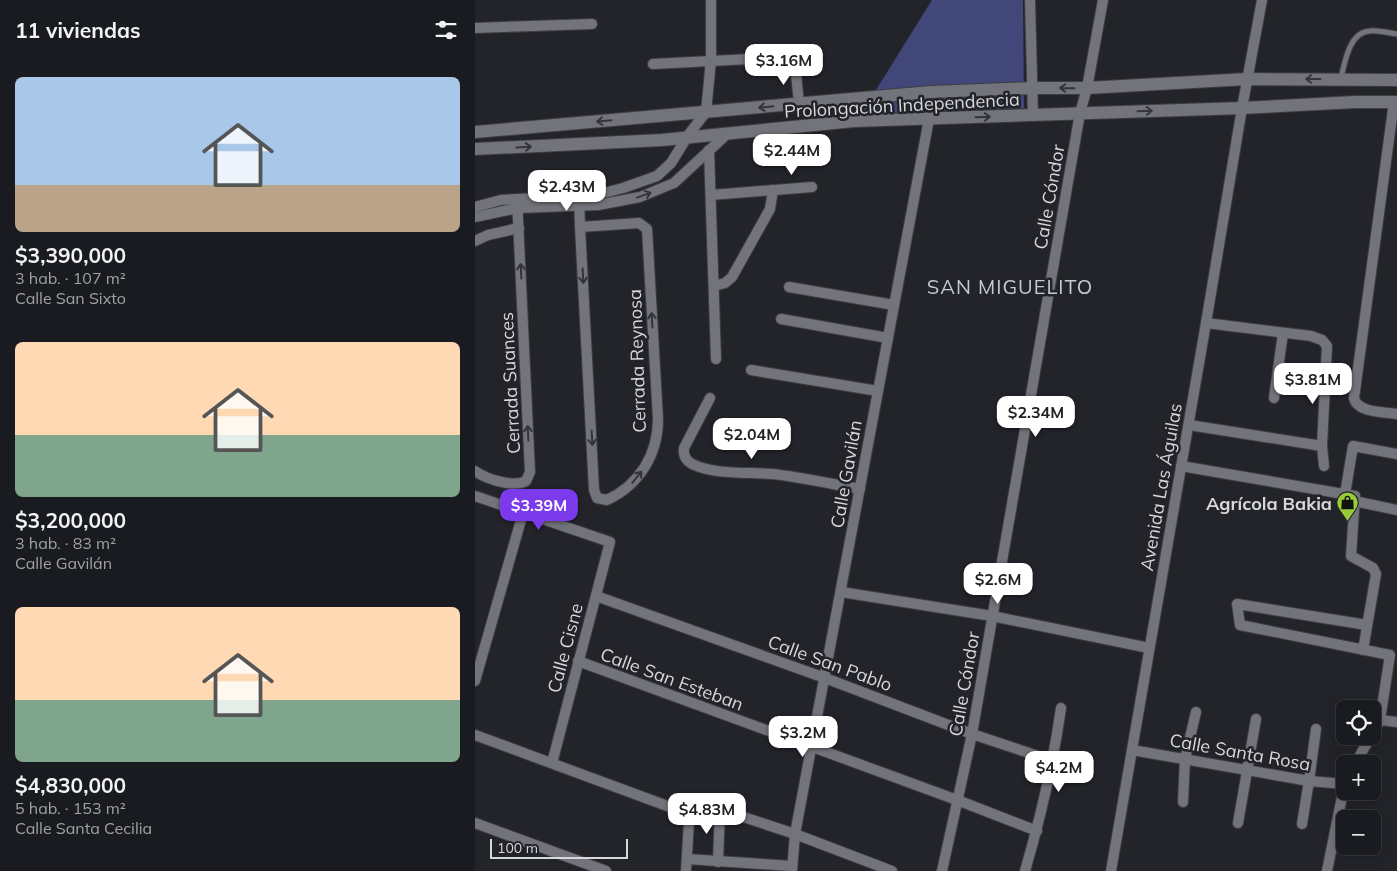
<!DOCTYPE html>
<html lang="es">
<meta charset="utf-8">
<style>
body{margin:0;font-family:Mulish,sans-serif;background:#27282d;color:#f1f3f6;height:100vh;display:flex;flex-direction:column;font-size:19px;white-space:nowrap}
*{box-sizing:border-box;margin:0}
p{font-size:16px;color:#9fa1a5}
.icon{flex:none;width:28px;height:28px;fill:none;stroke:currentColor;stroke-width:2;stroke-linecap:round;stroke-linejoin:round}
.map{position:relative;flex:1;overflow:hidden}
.sheet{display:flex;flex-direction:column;background:#1a1b20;width:475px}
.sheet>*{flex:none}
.controls{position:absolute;left:861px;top:700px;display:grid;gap:10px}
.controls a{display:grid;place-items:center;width:45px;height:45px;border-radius:8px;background:#1a1b20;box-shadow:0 2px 12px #0003,0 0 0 1px #38393e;font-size:25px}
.scale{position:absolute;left:15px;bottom:12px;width:138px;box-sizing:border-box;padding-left:5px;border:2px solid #d7d8dc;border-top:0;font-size:14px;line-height:18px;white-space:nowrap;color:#d7d8dc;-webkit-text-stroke:4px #23242a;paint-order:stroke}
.price{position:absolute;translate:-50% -42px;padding:0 11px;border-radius:10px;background:#fff;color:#222;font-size:16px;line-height:32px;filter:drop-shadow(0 1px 2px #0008)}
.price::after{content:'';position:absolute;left:50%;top:30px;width:15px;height:11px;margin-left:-8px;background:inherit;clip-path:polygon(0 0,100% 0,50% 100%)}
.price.active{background:#7c3aed;color:#fff}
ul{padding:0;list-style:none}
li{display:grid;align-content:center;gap:10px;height:265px;padding:0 15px}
li span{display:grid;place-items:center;height:155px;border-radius:8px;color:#555}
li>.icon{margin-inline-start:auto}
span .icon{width:90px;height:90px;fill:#fffc;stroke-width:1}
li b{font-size:21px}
h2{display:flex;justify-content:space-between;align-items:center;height:60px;padding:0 15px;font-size:21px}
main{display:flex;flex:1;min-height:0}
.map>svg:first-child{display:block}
</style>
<main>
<section class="sheet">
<h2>11 viviendas<svg class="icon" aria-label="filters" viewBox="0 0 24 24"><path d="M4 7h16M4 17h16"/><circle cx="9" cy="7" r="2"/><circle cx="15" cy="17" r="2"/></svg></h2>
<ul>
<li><span style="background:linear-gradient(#a9c7e8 70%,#b9a48a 0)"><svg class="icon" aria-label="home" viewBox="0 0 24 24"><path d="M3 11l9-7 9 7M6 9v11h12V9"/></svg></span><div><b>$3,390,000</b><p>3 hab. · 107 m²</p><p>Calle San Sixto</p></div></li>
<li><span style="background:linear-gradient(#ffd9b3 60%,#7fa58c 0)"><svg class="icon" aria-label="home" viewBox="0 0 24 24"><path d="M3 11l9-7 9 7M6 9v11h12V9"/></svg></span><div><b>$3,200,000</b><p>3 hab. · 83 m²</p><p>Calle Gavilán</p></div></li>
<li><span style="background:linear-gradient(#ffd9b3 60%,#7fa58c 0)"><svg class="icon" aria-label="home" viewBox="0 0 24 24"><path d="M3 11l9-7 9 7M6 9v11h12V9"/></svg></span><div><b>$4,830,000</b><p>5 hab. · 153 m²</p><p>Calle Santa Cecilia</p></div></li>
</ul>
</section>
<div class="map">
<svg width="922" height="871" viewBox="0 0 922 871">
<rect width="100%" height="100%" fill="#23242a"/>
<path fill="#414779" d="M457,0H548L549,108L386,114Z"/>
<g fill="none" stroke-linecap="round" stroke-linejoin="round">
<defs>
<path id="service" d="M866,78C870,62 874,32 895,31C903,30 913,33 922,34"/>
<g id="minor">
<path d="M555,0L558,115"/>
<path d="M0,28L117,24"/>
<path d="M178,64L313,57L317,60L320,65L324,103"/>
<path d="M919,102L879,398C882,413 910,412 922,414"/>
<path d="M234,150L241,359"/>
<path d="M236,195L337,187"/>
<path d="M104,196L105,227L119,490L122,498L132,500C164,485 183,455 183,419L172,229L164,223L105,227"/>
<path d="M0,207L26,200L121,195L148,188L182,176L196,163L214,134L231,112L236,60V0"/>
<path d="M0,217L43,208L123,205L165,197L199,183L252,134"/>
<path d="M0,241L13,235L44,228"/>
<path d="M239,286L250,283L257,277L295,209L298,190"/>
<path d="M314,287L419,305"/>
<path d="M306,319L413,338"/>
<path d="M731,323L836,336L847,340L852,346L847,446L849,466"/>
<path d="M276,370L403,391"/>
<path d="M235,398L209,448C208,455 210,460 217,464C240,475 271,472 297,474C326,477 356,484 385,489"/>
<path d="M799,398L808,333"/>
<path d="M714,425L847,446"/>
<path d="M706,466L880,496L876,556L898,568L901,574L888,650"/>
<path d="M0,471C11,479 39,488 51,481L55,472L42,199"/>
<path d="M870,494L878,446L922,454"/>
<path d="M0,496L135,542L77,763"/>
<path d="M879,501L922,510"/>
<path d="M366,592L517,616L674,648"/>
<path d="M121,596L350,678L497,734L578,761"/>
<path d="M892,625L762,604L765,625L915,655L905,720L898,734"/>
<path d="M103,661L482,800L562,831"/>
<path d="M0,681L48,513"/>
<path d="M905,720L922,722"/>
<path d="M0,735L195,807C207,807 217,805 229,804L320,834L417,871"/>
<path d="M657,750L834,781L869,784"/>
<path d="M880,764L896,736"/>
<path d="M708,802L710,759L721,712"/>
<path d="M0,823L131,871"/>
<path d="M763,823L781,719"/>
<path d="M827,824L834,781L841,729"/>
<path d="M212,859L317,866"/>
<path d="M243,862L245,809"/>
<path d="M211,871L215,805"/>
<path d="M317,871L320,834L454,119"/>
<path d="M467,871L497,734L605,113L612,88L628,0"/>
<path d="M550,871C566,816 578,765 586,708"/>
<path d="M636,871L731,323L767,108L787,0"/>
<path d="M852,871L870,782"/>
</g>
<g id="tertiary">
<path d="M0,132L456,92L557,88H612L772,79L922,80"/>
<path d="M0,149L187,140L379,121L767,108L880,102H922"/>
</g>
</defs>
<use href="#service" stroke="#3d3e42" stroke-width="7"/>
<use href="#minor" stroke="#3d3e42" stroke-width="12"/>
<use href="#tertiary" stroke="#3d3e42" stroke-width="14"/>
<use href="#service" stroke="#73747b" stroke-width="5"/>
<use href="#minor" stroke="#73747b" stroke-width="10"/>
<use href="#tertiary" stroke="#73747b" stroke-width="12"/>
</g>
<defs><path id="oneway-shaft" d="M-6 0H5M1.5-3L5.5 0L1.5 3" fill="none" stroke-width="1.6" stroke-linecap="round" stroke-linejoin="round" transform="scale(1.25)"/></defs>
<g stroke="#33343a">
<use href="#oneway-shaft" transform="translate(838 79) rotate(180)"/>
<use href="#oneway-shaft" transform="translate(592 88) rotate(-179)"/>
<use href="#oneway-shaft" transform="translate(291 107) rotate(174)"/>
<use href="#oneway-shaft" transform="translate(670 111) rotate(-2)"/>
<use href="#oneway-shaft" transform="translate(508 117) rotate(-2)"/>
<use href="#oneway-shaft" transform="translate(129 121) rotate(175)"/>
<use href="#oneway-shaft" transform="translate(49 147) rotate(-3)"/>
<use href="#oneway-shaft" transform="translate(169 195) rotate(-20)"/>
<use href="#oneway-shaft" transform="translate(46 271) rotate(-93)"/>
<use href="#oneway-shaft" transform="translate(108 276) rotate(87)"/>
<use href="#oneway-shaft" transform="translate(177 320) rotate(-93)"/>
<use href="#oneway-shaft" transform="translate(53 433) rotate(-93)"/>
<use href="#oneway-shaft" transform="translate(117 438) rotate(87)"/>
<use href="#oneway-shaft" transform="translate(162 477) rotate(-51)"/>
</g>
<defs>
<symbol id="shop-pin" viewBox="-11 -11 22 30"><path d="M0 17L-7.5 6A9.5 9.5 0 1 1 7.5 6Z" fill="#97cc38" stroke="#23242a"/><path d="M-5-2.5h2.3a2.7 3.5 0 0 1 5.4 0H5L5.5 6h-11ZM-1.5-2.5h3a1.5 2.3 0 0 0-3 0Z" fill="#111"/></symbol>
</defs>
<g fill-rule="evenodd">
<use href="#shop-pin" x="860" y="490" width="25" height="34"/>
</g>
<g text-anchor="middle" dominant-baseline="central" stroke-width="5" stroke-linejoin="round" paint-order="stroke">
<g font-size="18" fill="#d7d8dc" stroke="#23242a">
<text transform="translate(427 105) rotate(-3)">Prolongación Independencia</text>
<text transform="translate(574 197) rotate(-80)">Calle Cóndor</text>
<text transform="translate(162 361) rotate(-92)">Cerrada Reynosa</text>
<text transform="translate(35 383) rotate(-93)">Cerrada Suances</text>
<text transform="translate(371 474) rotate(-80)">Calle Gavilán</text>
<text transform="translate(686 487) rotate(-80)">Avenida Las Águilas</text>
<text transform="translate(90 648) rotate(-75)">Calle Cisne</text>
<text transform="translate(355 663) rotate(20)">Calle San Pablo</text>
<text transform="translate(197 679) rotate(20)">Calle San Esteban</text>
<text transform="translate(489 684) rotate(-80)">Calle Cóndor</text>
<text transform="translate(765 752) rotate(10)">Calle Santa Rosa</text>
</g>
<g font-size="18" font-weight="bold" fill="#d7d8dc" stroke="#23242a" text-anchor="end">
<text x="857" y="503">Agrícola Bakia</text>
</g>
<g font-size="20" letter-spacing="1" fill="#c7c9d1" stroke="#23242a">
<text x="535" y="286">SAN MIGUELITO</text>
</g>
</g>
</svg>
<div class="controls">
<a><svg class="icon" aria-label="locate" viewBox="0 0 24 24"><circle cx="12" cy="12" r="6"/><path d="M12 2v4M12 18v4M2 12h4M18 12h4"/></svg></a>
<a>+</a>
<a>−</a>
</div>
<div class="scale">100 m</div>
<b class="price" style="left:309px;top:86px">$3.16M</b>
<b class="price" style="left:317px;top:176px">$2.44M</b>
<b class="price" style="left:92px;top:212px">$2.43M</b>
<b class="price" style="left:838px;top:405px">$3.81M</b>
<b class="price" style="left:561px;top:438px">$2.34M</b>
<b class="price" style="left:277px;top:460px">$2.04M</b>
<b class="price active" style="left:64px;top:531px">$3.39M</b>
<b class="price" style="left:523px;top:605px">$2.6M</b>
<b class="price" style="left:328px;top:758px">$3.2M</b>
<b class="price" style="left:584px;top:793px">$4.2M</b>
<b class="price" style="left:232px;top:835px">$4.83M</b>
</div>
</main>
